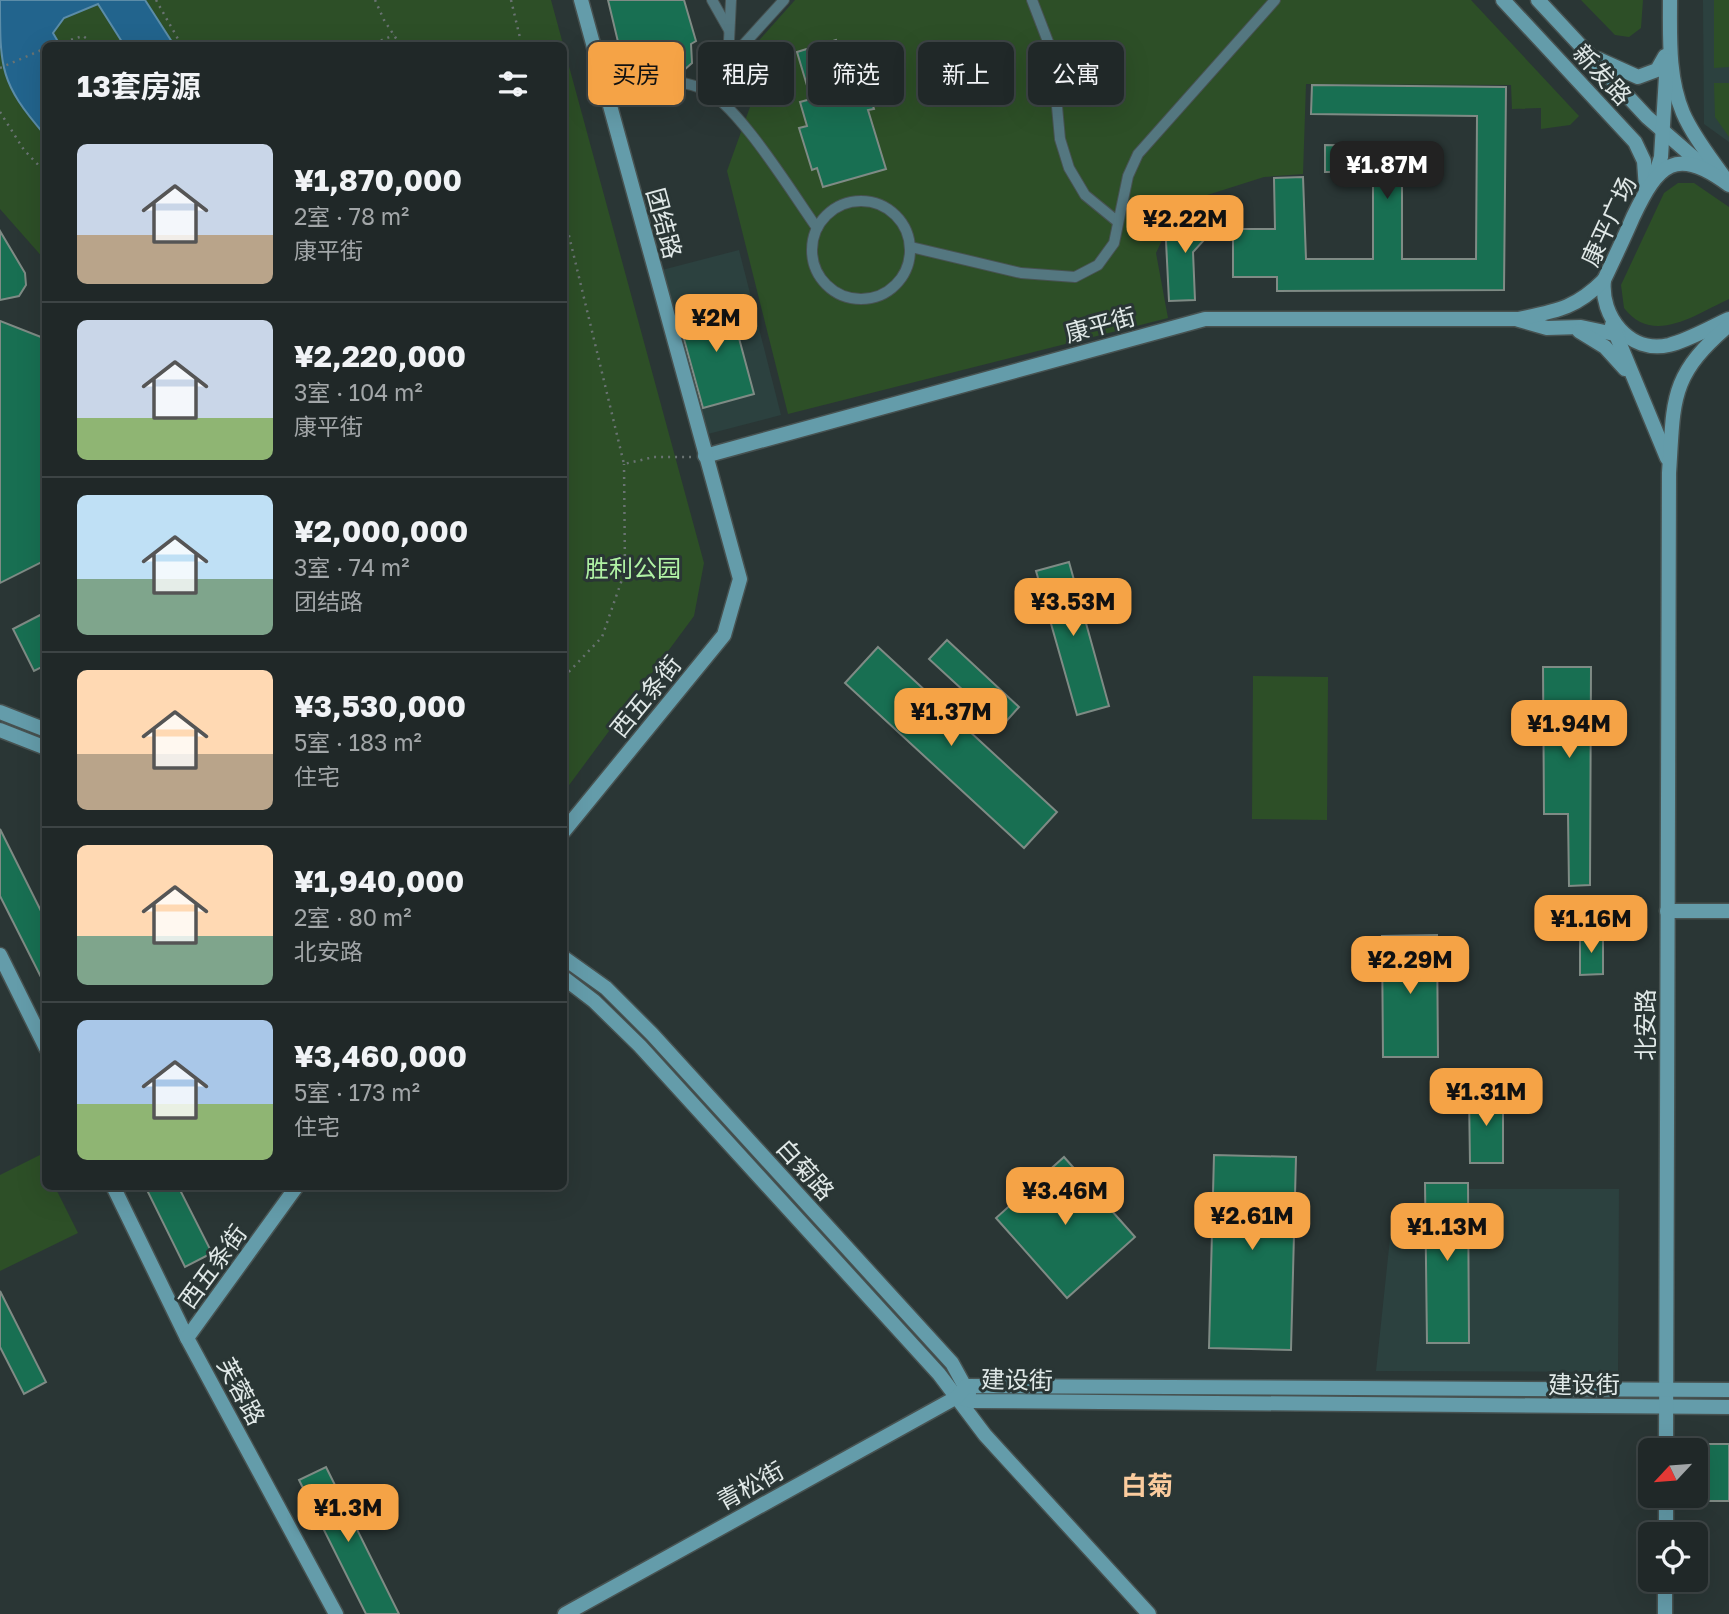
<!DOCTYPE html>
<html lang="zh">
<meta charset="utf-8">
<style>
body{margin:0;font-family:"Golos Text","Noto Sans SC",sans-serif;background:#2d3434;color:#f1f3f6;height:100vh;display:flex;flex-direction:column;font-size:26px;white-space:nowrap}
*{box-sizing:border-box;margin:0}
p{font-size:23px;color:#a2a6a8}
.icon{flex:none;width:38px;height:38px;fill:none;stroke:currentColor;stroke-width:2;stroke-linecap:round;stroke-linejoin:round}
.map{position:relative;flex:1;overflow:hidden}
.drawer{position:absolute;left:42px;top:42px;width:525px;height:1148px;display:flex;flex-direction:column;background:#202828;border-radius:10px;box-shadow:0 7px 28px #0002,0 0 0 2px #3d4445}
.drawer>*{flex:none}
.guide{position:absolute;left:588px;top:42px;width:665px;height:63px;display:flex;gap:14px}
.needle{width:46px;rotate:244deg}
.fabs{position:absolute;left:1638px;top:1438px;display:grid;gap:14px}
.fabs a{display:grid;place-items:center;width:70px;height:70px;border-radius:10px;background:#202828;box-shadow:0 7px 28px #0002,0 0 0 2px #3d4445;font-size:35px}
.price{position:absolute;translate:-50% -60px;padding:0 16px;border-radius:14px;background:#f5a346;color:#111;font-size:23px;line-height:46px;filter:drop-shadow(0 2px 4px #0008)}
.price::after{content:'';position:absolute;left:50%;top:42px;width:21px;height:16px;margin-left:-10px;background:inherit;clip-path:polygon(0 0,100% 0,50% 100%)}
.price.active{background:#222;color:#fff}
ul{padding:0;list-style:none}
li{display:flex;align-items:center;gap:21px;height:175px;padding:0 35px}
li+li{border-top:2px solid #3d4445}
li span{display:grid;place-items:center;flex:none;width:196px;height:140px;border-radius:10px;color:#555}
li>.icon{margin-inline-start:auto}
span .icon{width:84px;height:84px;fill:#fffc;stroke-width:1}
li b{font-size:30px}
h2{display:flex;justify-content:space-between;align-items:center;height:84px;padding:0 35px;font-size:30px}
.tag{padding:0 24px;border-radius:10px;background:#202828;box-shadow:0 7px 28px #0002,0 0 0 2px #3d4445;font-size:24px;line-height:63px}
.tag.active{background:#f5a346;color:#111}
.map>svg:first-child{display:block}
</style>
<div class="map">
<svg width="1729" height="1614" viewBox="0 0 1729 1614">
<rect width="100%" height="100%" fill="#2a3635"/>
<g fill="#2c413f">
<path d="M1703,0H1729V142L1704,124Z"/>
<path d="M739,250L781,415L704,435L662,270Z"/>
<path d="M1440,1189H1619L1618,1372L1376,1371L1393,1210L1440,1212Z"/>
</g>
<g fill="#2d4f27">
<path d="M0,0H551L704,563L694,616L564,792V46H46L45,260L0,209Z"/>
<path d="M795,0H1471L1579,116L1570,125L1541,129V108L1512,109L1511,85L1306,84L1303,174L1264,177L1179,204L1156,253L1168,318L788,414L727,171L750,107L736,66Z"/>
<path d="M1581,0H1643L1641,28L1629,37L1615,35Z"/>
<path d="M1714,0H1729V67L1714,68Z"/>
<path d="M1714,83H1729V137L1715,117Z"/>
<path d="M1678,183H1694L1729,207V299C1696,314 1653,346 1624,308L1621,285L1664,193Z"/>
<path d="M1253,676L1328,677L1327,820L1252,819Z"/>
<path d="M40,1155L45,1166L46,1186L55,1187L78,1233L0,1271V1175Z"/>
</g>
<path fill="#22648d" stroke="#5b8ca8" stroke-width="2" d="M0,0H145L174,45H124L98,4L64,18L53,33L60,45L46,46L45,135C0,83 0,69 0,0Z"/>
<g fill="#186f52" stroke="#7f8b85" stroke-width="2">
<path d="M608,0H684L696,41L691,44L692,63L683,71L657,67L654,70L619,46Z"/>
<path d="M836,40L851,93L867,88L874,109L868,110L886,169L823,187L817,168L812,170L799,128L807,126L800,102L811,99L797,52Z"/>
<path d="M1312,85L1506,87L1504,290L1277,291V277H1233V229H1275L1274,178L1303,177L1306,259H1373V172H1325V145L1402,146V259H1476L1477,116L1311,114Z"/>
<path d="M1201,204L1211,214L1197,229H1214L1193,252L1195,300L1169,301L1166,241Z"/>
<path d="M0,231L25,273L26,285L19,296L0,300Z"/>
<path d="M729,301L754,394L703,408L677,314Z"/>
<path d="M0,321L46,339V560L0,583Z"/>
<path d="M1069,562L1109,706L1077,715L1036,571Z"/>
<path d="M46,612V665L34,671L13,629Z"/>
<path d="M947,640L1019,707L1002,726L929,659Z"/>
<path d="M878,647L1057,812L1024,848L845,683Z"/>
<path d="M1543,667H1591L1590,885L1569,886L1568,814H1544Z"/>
<path d="M0,829L46,921V987L0,896Z"/>
<path d="M1437,935L1438,1057H1383L1382,936Z"/>
<path d="M1580,936H1603V974L1580,975Z"/>
<path d="M1469,1094H1503V1163H1470Z"/>
<path d="M1214,1155L1296,1157L1291,1350L1209,1348Z"/>
<path d="M1064,1157L1135,1237L1067,1298L996,1218Z"/>
<path d="M1425,1183H1468L1469,1343H1427Z"/>
<path d="M145,1186H178L212,1253L185,1267Z"/>
<path d="M0,1291L46,1382L24,1394L0,1347Z"/>
<path d="M1705,1444H1729V1501H1706Z"/>
<path d="M326,1467L399,1614H366L299,1480Z"/>
</g>
<g fill="none" stroke-linecap="round" stroke-linejoin="round">
<defs>
<g id="lane">
<path d="M712,0L729,30"/>
<path d="M1032,0L1052,52L1060,139L1069,168L1085,195L1118,222"/>
<path d="M728,61L731,0"/>
<path d="M601,74C634,76 670,77 701,88C736,100 794,196 817,228"/>
<path d="M704,88L784,0"/>
<circle cx="861" cy="250" r="49"/>
<path d="M911,247L1021,273L1075,277L1098,265L1114,243L1128,176L1138,154L1275,0"/>
</g>
<g id="secondary">
<path d="M1503,0L1635,142L1644,161L1646,189"/>
<path d="M1538,0L1647,117L1701,164"/>
<path d="M1670,0C1670,37 1668,78 1683,113C1693,136 1710,157 1724,177"/>
<path d="M1598,59L1638,77L1657,70L1665,56"/>
<path d="M1655,176L1661,157L1667,60"/>
<path d="M1729,319C1709,328 1689,340 1669,345C1629,354 1600,316 1604,280C1614,259 1624,238 1633,217C1658,164 1676,145 1729,185"/>
<path d="M1519,320L1547,328L1581,327L1619,335"/>
<path d="M1612,325L1667,458"/>
<path d="M1579,331L1605,347L1625,369"/>
<path d="M705,456L1205,319H1518C1556,311 1575,309 1604,280"/>
<path d="M0,712L46,730"/>
<path d="M0,730L46,748"/>
<path d="M564,831L724,635L740,579L581,0"/>
<path d="M1667,911H1729"/>
<path d="M0,955L46,1048"/>
<path d="M564,958L606,988L652,1034L952,1363L969,1394"/>
<path d="M564,978L594,1001L640,1046L939,1374L985,1435L1149,1614"/>
<path d="M113,1186L187,1338L336,1614"/>
<path d="M187,1338L297,1186"/>
<path d="M957,1397L972,1401L1729,1407"/>
<path d="M1666,1451L1669,473C1674,399 1669,376 1729,325"/>
<path d="M1666,1535V1496"/>
<path d="M565,1614L957,1397L966,1386L1729,1390"/>
<path d="M1665,1614V1580"/>
</g>
</defs>
<use href="#lane" stroke="#475251" stroke-width="12"/>
<use href="#secondary" stroke="#475251" stroke-width="17"/>
<g stroke="#697372" stroke-width="2.5" stroke-dasharray="2 5" stroke-linecap="butt">
<path d="M156,0L182,46"/>
<path d="M375,0L384,20L401,46"/>
<path d="M511,0L522,46"/>
<path d="M51,46L83,36L97,46"/>
<path d="M368,46L394,35"/>
<path d="M0,68L46,48"/>
<path d="M0,112L24,150L46,173"/>
<path d="M564,215L624,464L654,457H691"/>
<path d="M564,677L602,637L625,571L624,464"/>
</g>
<use href="#lane" stroke="#547780" stroke-width="10"/>
<use href="#secondary" stroke="#649caa" stroke-width="14"/>
</g>
<g text-anchor="middle" dominant-baseline="central" stroke-width="6" stroke-linejoin="round" paint-order="stroke">
<g font-size="24" fill="#e0e8e7" stroke="#2a3635">
<text transform="translate(1603 74) rotate(47)">新发路</text>
<text transform="translate(1608 221) rotate(-65)">康平广场</text>
<text transform="translate(665 223) rotate(75)">团结路</text>
<text transform="translate(1100 324) rotate(-15)">康平街</text>
<text transform="translate(645 696) rotate(-51)">西五条街</text>
<text transform="translate(1644 1025) rotate(-90)">北安路</text>
<text transform="translate(806 1169) rotate(48)">白菊路</text>
<text transform="translate(212 1266) rotate(-54)">西五条街</text>
<text transform="translate(1017 1379) rotate(1)">建设街</text>
<text x="1584" y="1383">建设街</text>
<text transform="translate(242 1391) rotate(62)">芙蓉路</text>
<text transform="translate(750 1485) rotate(-29)">青松街</text>
</g>
<g font-size="24" fill="#b1f3a5" stroke="#2a3635">
<text x="633" y="567">胜利公园</text>
</g>
<g font-size="26" font-weight="bold" fill="#fbcc9e" stroke="#2a3635">
<text x="1147" y="1485">白菊</text>
</g>
</g>
</svg>
<div class="fabs">
<a><svg class="needle" viewBox="-14 -14 28 28"><path d="M0-13l5 13h-10z" fill="#e53935"/><path d="M0 13l5-13h-10z" fill="#a2a6a8"/></svg></a>
<a><svg class="icon" aria-label="locate" viewBox="0 0 24 24"><circle cx="12" cy="12" r="6"/><path d="M12 2v4M12 18v4M2 12h4M18 12h4"/></svg></a>
</div>
<b class="price active" style="left:1387px;top:201px">¥1.87M</b>
<b class="price" style="left:1185px;top:255px">¥2.22M</b>
<b class="price" style="left:716px;top:354px">¥2M</b>
<b class="price" style="left:1073px;top:638px">¥3.53M</b>
<b class="price" style="left:951px;top:748px">¥1.37M</b>
<b class="price" style="left:1569px;top:760px">¥1.94M</b>
<b class="price" style="left:1591px;top:955px">¥1.16M</b>
<b class="price" style="left:1410px;top:996px">¥2.29M</b>
<b class="price" style="left:1486px;top:1128px">¥1.31M</b>
<b class="price" style="left:1065px;top:1227px">¥3.46M</b>
<b class="price" style="left:1252px;top:1252px">¥2.61M</b>
<b class="price" style="left:1447px;top:1263px">¥1.13M</b>
<b class="price" style="left:348px;top:1544px">¥1.3M</b>
<div class="guide">
<a class="tag active">买房</a>
<a class="tag">租房</a>
<a class="tag">筛选</a>
<a class="tag">新上</a>
<a class="tag">公寓</a>
</div>
<section class="drawer">
<h2>13套房源<svg class="icon" aria-label="filters" viewBox="0 0 24 24"><path d="M4 7h16M4 17h16"/><circle cx="9" cy="7" r="2"/><circle cx="15" cy="17" r="2"/></svg></h2>
<ul>
<li><span style="background:linear-gradient(#c9d6e8 65%,#b9a48a 0)"><svg class="icon" aria-label="home" viewBox="0 0 24 24"><path d="M3 11l9-7 9 7M6 9v11h12V9"/></svg></span><div><b>¥1,870,000</b><p>2室 · 78 m²</p><p>康平街</p></div></li>
<li><span style="background:linear-gradient(#c9d6e8 70%,#8fb573 0)"><svg class="icon" aria-label="home" viewBox="0 0 24 24"><path d="M3 11l9-7 9 7M6 9v11h12V9"/></svg></span><div><b>¥2,220,000</b><p>3室 · 104 m²</p><p>康平街</p></div></li>
<li><span style="background:linear-gradient(#bfe0f5 60%,#7fa58c 0)"><svg class="icon" aria-label="home" viewBox="0 0 24 24"><path d="M3 11l9-7 9 7M6 9v11h12V9"/></svg></span><div><b>¥2,000,000</b><p>3室 · 74 m²</p><p>团结路</p></div></li>
<li><span style="background:linear-gradient(#ffd9b3 60%,#b9a48a 0)"><svg class="icon" aria-label="home" viewBox="0 0 24 24"><path d="M3 11l9-7 9 7M6 9v11h12V9"/></svg></span><div><b>¥3,530,000</b><p>5室 · 183 m²</p><p>住宅</p></div></li>
<li><span style="background:linear-gradient(#ffd9b3 65%,#7fa58c 0)"><svg class="icon" aria-label="home" viewBox="0 0 24 24"><path d="M3 11l9-7 9 7M6 9v11h12V9"/></svg></span><div><b>¥1,940,000</b><p>2室 · 80 m²</p><p>北安路</p></div></li>
<li><span style="background:linear-gradient(#a9c7e8 60%,#8fb573 0)"><svg class="icon" aria-label="home" viewBox="0 0 24 24"><path d="M3 11l9-7 9 7M6 9v11h12V9"/></svg></span><div><b>¥3,460,000</b><p>5室 · 173 m²</p><p>住宅</p></div></li>
</ul>
</section>
</div>
